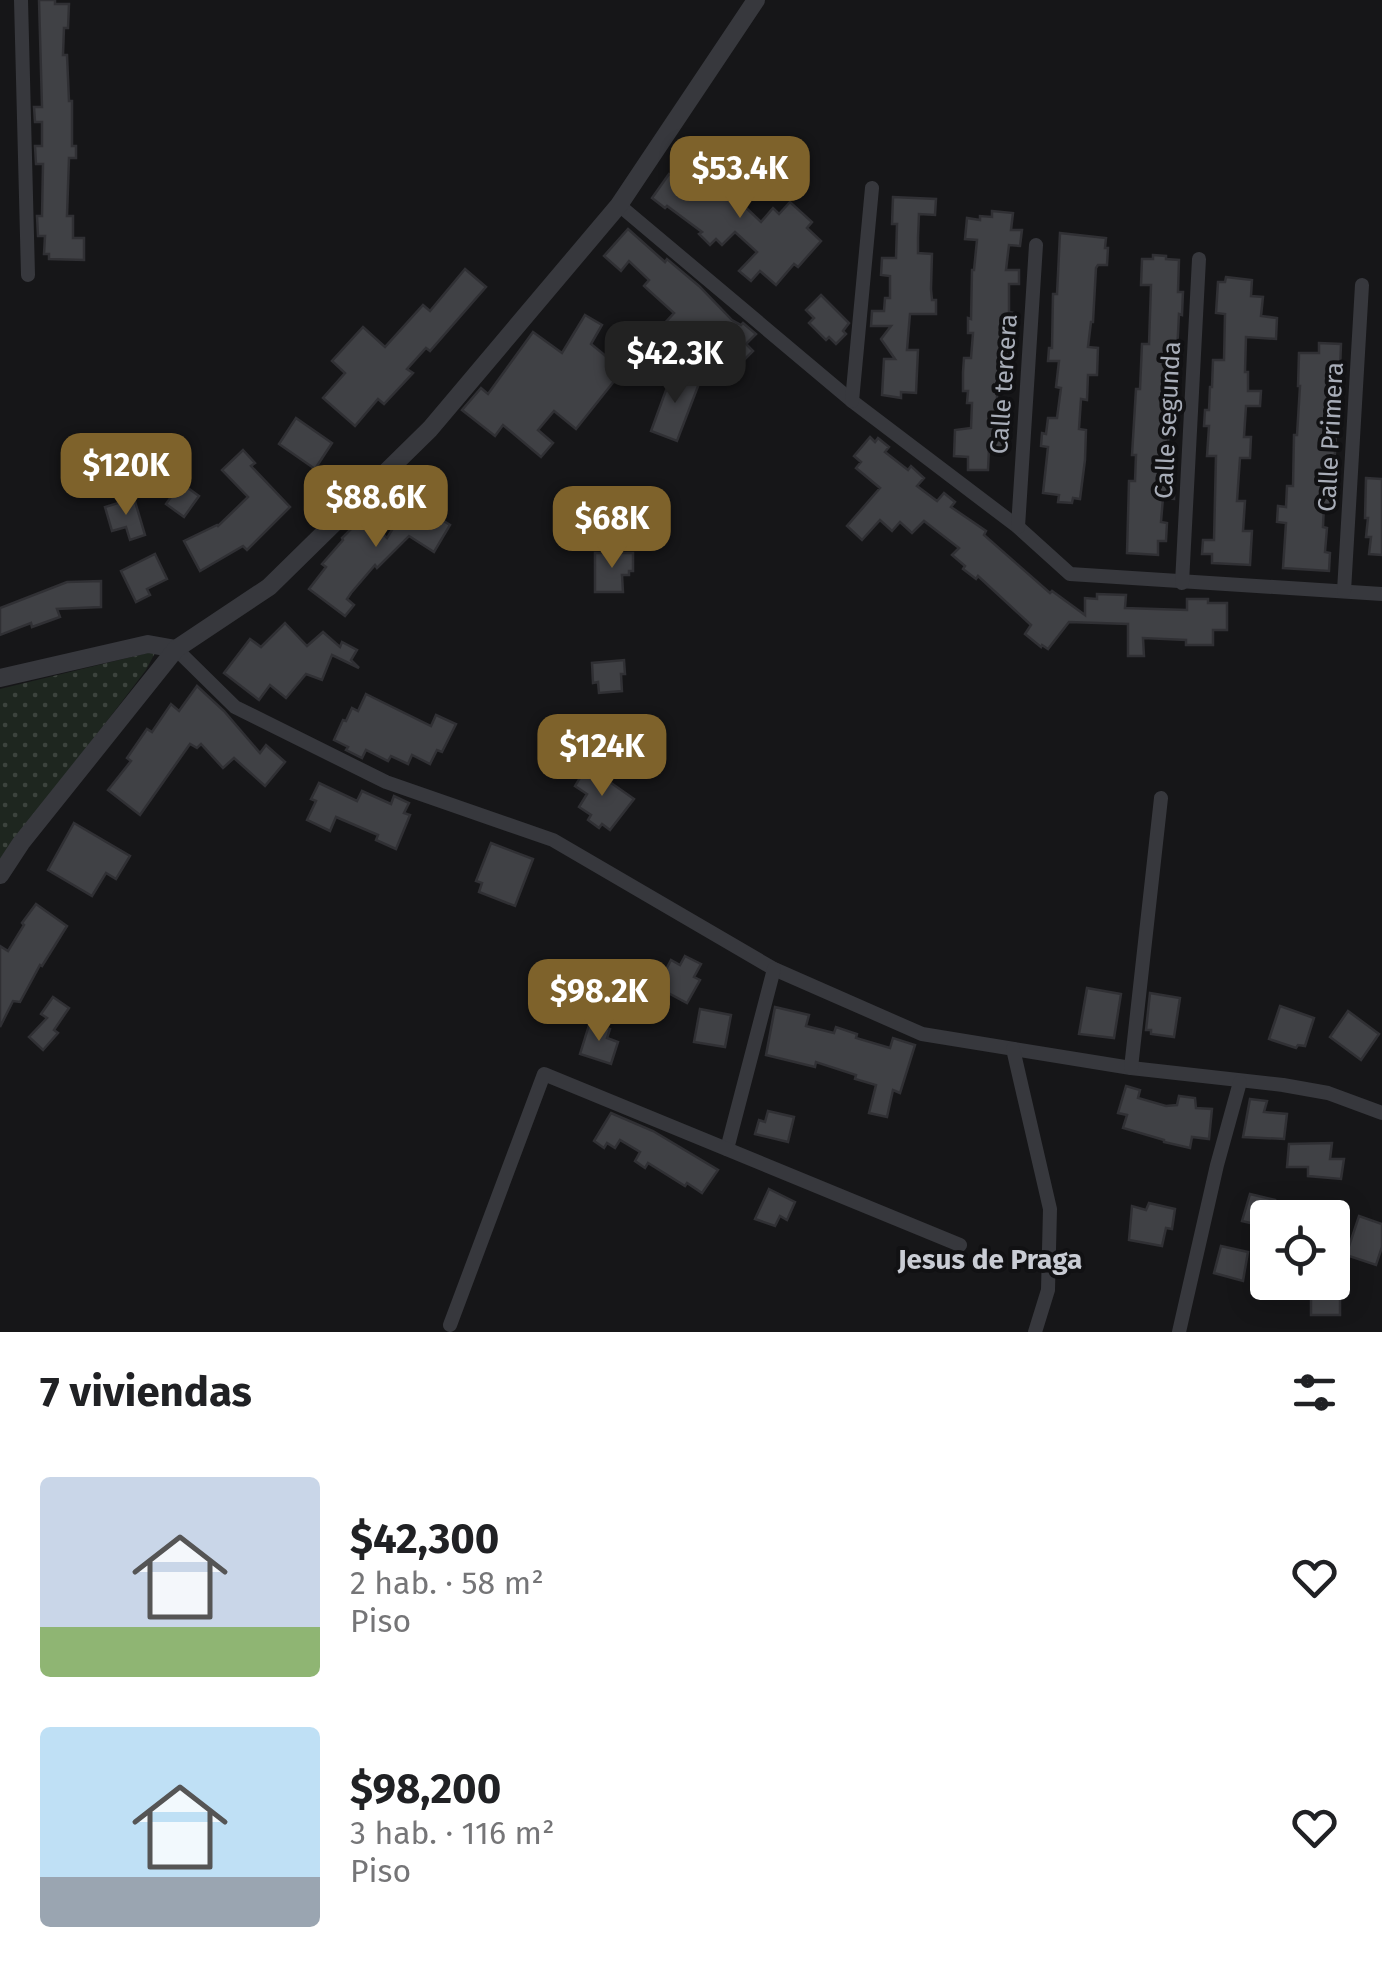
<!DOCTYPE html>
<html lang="es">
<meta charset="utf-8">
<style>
body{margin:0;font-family:"Fira Sans",sans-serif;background:#f2f2f2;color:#202124;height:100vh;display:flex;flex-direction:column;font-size:38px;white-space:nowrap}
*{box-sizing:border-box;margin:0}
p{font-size:32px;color:#757577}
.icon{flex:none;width:55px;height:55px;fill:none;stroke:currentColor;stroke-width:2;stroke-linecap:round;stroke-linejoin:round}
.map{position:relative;height:1332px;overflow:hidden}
.details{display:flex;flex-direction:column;background:#fff;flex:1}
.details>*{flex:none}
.tools{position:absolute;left:1250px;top:1200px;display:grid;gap:20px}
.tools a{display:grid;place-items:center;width:100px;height:100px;border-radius:10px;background:#fff;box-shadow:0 5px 25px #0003;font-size:50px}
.price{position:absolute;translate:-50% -85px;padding:0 22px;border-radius:20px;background:#7e622b;color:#fff;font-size:32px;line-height:65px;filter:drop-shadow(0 2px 5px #0008)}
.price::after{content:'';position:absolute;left:50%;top:60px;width:30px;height:22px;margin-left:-15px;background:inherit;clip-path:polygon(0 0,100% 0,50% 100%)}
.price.selected{background:#222;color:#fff}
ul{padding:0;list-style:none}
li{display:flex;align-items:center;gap:30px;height:250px;padding:0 40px}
li span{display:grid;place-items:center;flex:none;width:280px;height:200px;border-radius:10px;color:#555}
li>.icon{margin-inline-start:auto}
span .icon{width:120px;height:120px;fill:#fffc;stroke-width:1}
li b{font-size:42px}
h2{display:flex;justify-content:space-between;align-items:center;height:120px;padding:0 40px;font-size:42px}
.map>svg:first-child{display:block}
</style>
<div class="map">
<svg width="1382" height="1332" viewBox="0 0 1382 1332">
<defs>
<pattern id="grass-dots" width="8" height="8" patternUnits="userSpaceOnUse" patternTransform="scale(2.5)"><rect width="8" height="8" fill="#1e261f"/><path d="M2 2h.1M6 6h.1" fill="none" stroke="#3c433d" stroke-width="1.8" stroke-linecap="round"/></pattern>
</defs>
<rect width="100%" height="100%" fill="#161618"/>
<path fill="url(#grass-dots)" d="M156,651L146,670L0,861V689Z"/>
<g fill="#404145" stroke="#303034" stroke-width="2.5">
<path d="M39,0H55V4H69L68,28H64L63,55H67L69,101H72V146H76V158H69L67,216H73V238H84V260L49,259V254H44L45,236H38L37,216H42L43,164H36L35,146H42V122H35L34,107H42Z"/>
<path d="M701,153L732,170L722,185L761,222L773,208L779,214L790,202L812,222L807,228L821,241L798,267L794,264L776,285L760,271L751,281L739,271L757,252L735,232L722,245L716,239L710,245L699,234L702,232L667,206L665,208L652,198L669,174L688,188L701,167L694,163Z"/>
<path d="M893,197L936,199L935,215L919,214L918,238V253L932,254L931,289L932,300H936V314H910L907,350H918L916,393L901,392V398L882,395L884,359H895L881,339L891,326H871L872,311H884L885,298H890V276L881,275L882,258H896L897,224H892Z"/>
<path d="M992,211L1013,213L1011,230H1022L1020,246L1009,245L1006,270H1019V284H1009V312L1014,313L1013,344L1009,343L1005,392L997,391V405L995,404L994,430L1007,431L1006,449L989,448L988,470H968V457L954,456L955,430L971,428L972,403H967L968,391H963V372L964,358H971L973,333H968V318L971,319L972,270H974L977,240L965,239L967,218L980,220V216L992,217Z"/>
<path d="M628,229L665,262L667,259L699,286L732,320L741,325L743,323L756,334L746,344L753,351L735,369L707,341L695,354L663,325L674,313L644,286L649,280L629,261L621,271L604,256Z"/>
<path d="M1060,233L1106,238L1105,248H1108L1107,265H1098L1096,268L1093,322H1091L1088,347L1098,348L1097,375H1088L1087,400L1081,399L1079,429L1086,430L1085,460L1080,499L1073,498L1072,503L1058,502L1059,495L1043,493L1048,447L1041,446L1042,433L1046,434L1048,418H1057L1061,388L1056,387L1059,361H1048L1049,348H1052L1053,294H1057Z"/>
<path d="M1153,255L1166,256V259L1179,260L1178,292H1183L1182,315L1179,314L1176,373H1170L1168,446H1161V482L1174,483V499L1163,498L1161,522L1167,523L1166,541H1158V555L1127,553L1129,481H1135L1136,455H1132L1136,389H1140L1142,344H1149L1151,285H1141L1142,259H1153Z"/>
<path d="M465,269L486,287L430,351L426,348L407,369L413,373L384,404L378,399L355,426L323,398L345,373L332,361L363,327L385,347L423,305L430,311Z"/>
<path d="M1226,277L1252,280L1251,296L1263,297L1261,316L1277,318L1276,339L1246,337L1245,372H1248V391H1261L1260,406H1246L1244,437H1251L1250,458H1240L1237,501H1245L1243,531H1252L1250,565L1212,563V554H1202L1203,540H1214L1216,456H1207L1209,426H1204L1205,410H1209L1210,387H1212L1213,360H1224L1225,314L1216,313L1218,282H1225Z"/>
<path d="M821,295L849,323L843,331L846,334L836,344L829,337L826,340L809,323L814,318L806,310Z"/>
<path d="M585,315L602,325L591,344L623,370L576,429L554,411L538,430L553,443L541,457L503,425L495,436L462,410L481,388L488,394L533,332L562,353Z"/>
<path d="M1319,343L1341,344L1340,370H1331L1330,399H1338L1332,505L1324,504L1323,527L1327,528L1325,552L1330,553L1329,571L1283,568L1286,523L1277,522L1278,506L1286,507L1287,486H1293L1294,435H1297L1300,386H1298L1299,353H1319Z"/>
<path d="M673,371L700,381L677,441L651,431Z"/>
<path d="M296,418L332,443L315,469L279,444Z"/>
<path d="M870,437L875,442L878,438L889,447L885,452L908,470L911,466L924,478L917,486L937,501L944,493L955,502L951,507L986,531L984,535L1050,593L1052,591L1085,615V598L1097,599V594L1126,595L1125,608L1187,610V599H1208V603H1227V630H1213V645H1186V640L1143,638L1144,656H1128V624L1069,622L1048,649L1042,645L1041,647L1025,634L1031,625L978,576L976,579L963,569L965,566L952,555L959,548L924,521L912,533L900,522L892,531L880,520L862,540L847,526L880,488L856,468L861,462L854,456Z"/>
<path d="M243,450L255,463L251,466L290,507L247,550L243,546L200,571L184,541L217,525L218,526L248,497L222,470Z"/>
<path d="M1366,478L1382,479V555L1369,554L1371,537H1366L1368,518H1365Z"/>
<path d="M181,483L199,496L184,517L166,504Z"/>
<path d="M424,490L440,500L436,507L443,512L439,518L450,525L434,552L409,536L377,568L375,565L351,593L347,599L354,605L345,616L309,589L326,567L322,564L343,540L342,538L365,515L387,538L410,501L416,504Z"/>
<path d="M134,498L145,535L130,540L126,527L112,531L105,507Z"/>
<path d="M595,553H633V571H629V575H622L623,592H595Z"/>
<path d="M155,554L167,579L147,589L150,595L136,602L121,571Z"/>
<path d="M101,581V607L57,609L60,617L32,627L31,623L0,635V608L67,582Z"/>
<path d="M285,623L307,646L323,632L340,647L342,642L357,650L351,660L359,668L332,655L322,680L306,674L286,698L270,685L259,700L224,673L250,639L261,647Z"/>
<path d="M624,660L625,674H621L622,691L599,693L598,682L593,683L592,663Z"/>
<path d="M197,686L224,711L260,753L266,745L285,762L265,786L234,758L223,768L201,744L197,748L190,744L140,815L108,790L131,761L127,758L147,729L152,732L171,704L179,711Z"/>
<path d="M366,694L431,726L436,715L456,724L442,752L437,750L430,764L412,755L408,764L391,756L388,761L366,750L362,758L346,750L348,747L334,740L343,720L346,721L352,708L358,711Z"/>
<path d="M587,766L634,799L610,830L602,824L599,828L588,820L591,815L579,807L587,794L575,786Z"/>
<path d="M319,783L357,801L362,791L391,804L394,796L409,803L404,813L410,815L396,849L376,840L378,835L336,817L330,831L307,820L316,801L311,799Z"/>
<path d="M74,823L130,856L116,879L106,873L92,896L48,870Z"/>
<path d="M491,843L533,859L515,906L479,892L482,883L476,881Z"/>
<path d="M36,904L67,926L42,966L40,965L20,1002L13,1001L0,1027V946L8,951L24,925L22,923Z"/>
<path d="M685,956L701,964L694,977L700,980L687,1003L657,987L671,960L680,965Z"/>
<path d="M1087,988L1121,994L1114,1038L1079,1034Z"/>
<path d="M1150,993L1180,998L1174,1037L1151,1034V1030H1146Z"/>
<path d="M53,997L69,1008L54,1030L58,1033L43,1050L29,1037L47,1018L41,1014Z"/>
<path d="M1280,1006L1314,1018L1305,1046L1298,1045L1296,1048L1269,1039Z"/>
<path d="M775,1007L809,1015L806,1026L834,1033L836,1027L857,1034L856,1038L890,1048L893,1038L915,1045L900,1093L893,1090L887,1117L869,1113L876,1085L855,1079L856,1075L816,1062L815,1067L766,1055Z"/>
<path d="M700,1009L731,1015L725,1047L694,1042Z"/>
<path d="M1348,1011L1379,1034L1361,1060L1330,1037Z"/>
<path d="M590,1022L610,1029L607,1038L618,1042L611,1064L580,1054Z"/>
<path d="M1126,1086L1140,1090L1138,1098L1166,1106L1177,1105L1179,1096L1195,1098L1196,1108L1212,1109L1209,1139L1192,1137L1190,1148L1164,1142V1140L1123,1128L1127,1115L1118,1113Z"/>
<path d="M1250,1099L1267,1101L1264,1112L1287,1114L1284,1139L1243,1137Z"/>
<path d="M768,1111L794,1117L788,1142L755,1134L759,1120L765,1122Z"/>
<path d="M611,1113L653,1131L718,1170L702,1193L687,1183L685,1186L648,1163L645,1168L635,1161L640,1152L620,1140L615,1148L607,1143L604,1148L594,1141Z"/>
<path d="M1332,1143L1330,1159H1344L1341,1179L1308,1176V1167H1287L1289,1144Z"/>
<path d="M769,1189L795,1202L787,1220L780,1216L775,1226L755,1219Z"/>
<path d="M1250,1194L1275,1200L1270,1218H1268L1267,1227L1242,1221Z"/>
<path d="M1149,1203L1175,1209L1172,1229L1166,1228L1162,1246L1129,1240L1132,1206L1146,1210Z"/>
<path d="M1359,1216L1382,1224V1247L1376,1265L1346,1255Z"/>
<path d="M1221,1246L1248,1252L1243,1281L1214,1273Z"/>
<path d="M1311,1293L1340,1294V1315H1311Z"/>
</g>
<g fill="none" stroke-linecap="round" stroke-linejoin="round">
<g stroke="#37383d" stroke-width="14">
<path d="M21,0L28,275"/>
<path d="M619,205L852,401L1018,527L1070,574L1382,594"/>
<path d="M852,401L872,188"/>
<path d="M1018,527L1036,245"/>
<path d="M1182,583L1199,259"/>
<path d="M1344,591L1362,285"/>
<path d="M176,649L235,707L386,782L553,840L774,969L922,1034L1131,1068L1283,1085L1328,1093L1382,1113"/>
<path d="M1013,1049L1050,1209L1048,1290L1035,1332"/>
<path d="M1131,1068L1161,798"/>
<path d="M727,1149L774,969"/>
<path d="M450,1325L544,1074L960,1245"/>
<path d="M1179,1332L1217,1165L1240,1082"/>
</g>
<g stroke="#37383d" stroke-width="18">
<path d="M0,678L148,644L176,649"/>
<path d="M0,875L21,843L176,649L269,587L430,429L619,205L756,0"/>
</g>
</g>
<g text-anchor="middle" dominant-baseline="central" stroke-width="8" stroke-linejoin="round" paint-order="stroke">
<g font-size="25" fill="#a8adb8" stroke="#111113">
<text transform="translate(1004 384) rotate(-86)">Calle tercera</text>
<text transform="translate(1168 420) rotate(-87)">Calle segunda</text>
<text transform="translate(1331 437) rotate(-87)">Calle Primera</text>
</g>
<g font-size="28" font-weight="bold" fill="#c9ccd4" stroke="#111113">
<text x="990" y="1259">Jesus de Praga</text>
</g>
</g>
</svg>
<div class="tools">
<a><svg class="icon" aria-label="locate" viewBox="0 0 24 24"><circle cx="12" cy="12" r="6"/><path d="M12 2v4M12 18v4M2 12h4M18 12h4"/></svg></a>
</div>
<b class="price" style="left:740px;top:221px">$53.4K</b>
<b class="price selected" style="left:675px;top:406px">$42.3K</b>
<b class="price" style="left:126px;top:518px">$120K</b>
<b class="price" style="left:376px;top:550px">$88.6K</b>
<b class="price" style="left:612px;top:571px">$68K</b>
<b class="price" style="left:602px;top:799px">$124K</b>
<b class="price" style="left:599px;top:1044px">$98.2K</b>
</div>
<section class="details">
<h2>7 viviendas<svg class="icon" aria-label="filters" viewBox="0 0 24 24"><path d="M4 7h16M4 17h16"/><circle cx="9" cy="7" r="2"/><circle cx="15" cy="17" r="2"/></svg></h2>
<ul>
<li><span style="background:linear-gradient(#c9d6e8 75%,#8fb573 0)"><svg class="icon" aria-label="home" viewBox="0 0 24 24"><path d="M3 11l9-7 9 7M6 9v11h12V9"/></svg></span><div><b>$42,300</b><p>2 hab. · 58 m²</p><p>Piso</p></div><svg class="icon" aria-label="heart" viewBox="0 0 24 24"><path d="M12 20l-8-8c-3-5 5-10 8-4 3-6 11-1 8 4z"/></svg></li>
<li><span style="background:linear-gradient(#bfe0f5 75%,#9aa5b1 0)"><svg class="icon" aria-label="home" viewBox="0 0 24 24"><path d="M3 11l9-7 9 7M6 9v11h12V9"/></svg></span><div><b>$98,200</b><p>3 hab. · 116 m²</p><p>Piso</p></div><svg class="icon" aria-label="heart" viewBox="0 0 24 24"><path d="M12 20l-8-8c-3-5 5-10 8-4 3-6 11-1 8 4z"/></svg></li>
</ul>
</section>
